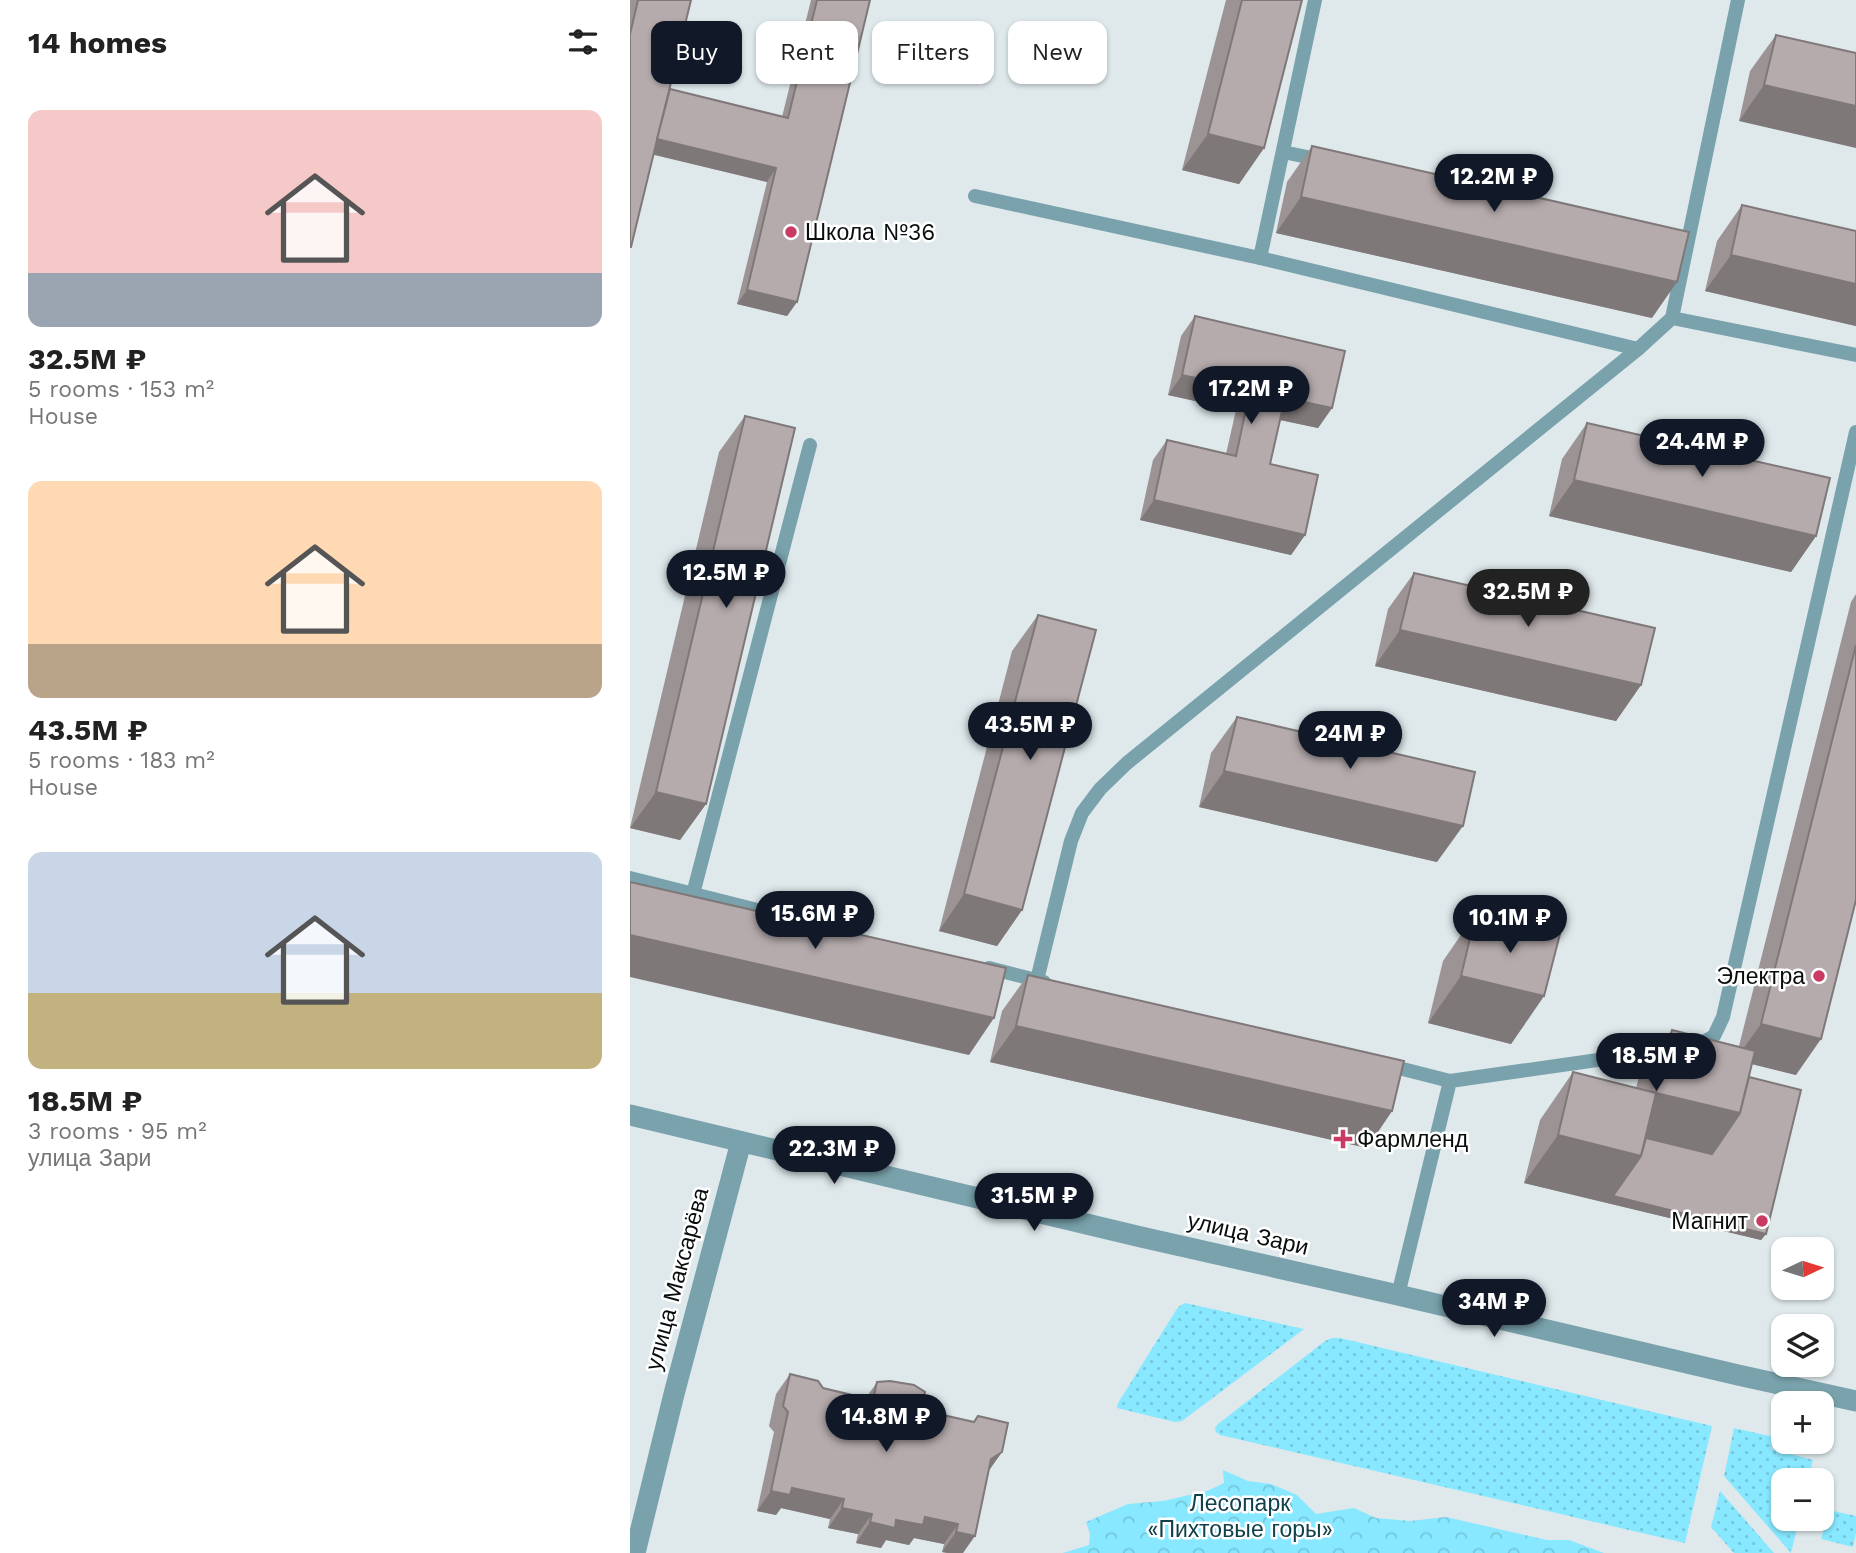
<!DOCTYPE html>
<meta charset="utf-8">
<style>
body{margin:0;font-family:"Work Sans",sans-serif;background:#f2f2f2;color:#222;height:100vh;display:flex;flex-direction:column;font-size:26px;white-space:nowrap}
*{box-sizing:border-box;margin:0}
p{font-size:23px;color:#767676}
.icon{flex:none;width:38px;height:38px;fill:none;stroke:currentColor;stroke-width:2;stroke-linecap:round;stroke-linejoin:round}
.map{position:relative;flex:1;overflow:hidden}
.details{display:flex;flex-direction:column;background:#fff;width:630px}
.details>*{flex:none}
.banner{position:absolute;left:21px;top:21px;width:665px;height:63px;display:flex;gap:14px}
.needle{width:46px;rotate:86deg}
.controls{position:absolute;left:1141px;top:1237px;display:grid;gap:14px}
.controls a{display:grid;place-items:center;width:63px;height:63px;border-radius:14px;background:#fff;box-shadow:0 2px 5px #0004;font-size:35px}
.price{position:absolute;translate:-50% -60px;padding:0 16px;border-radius:24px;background:#111827;color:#fff;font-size:23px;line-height:46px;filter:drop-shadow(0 2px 4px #0008)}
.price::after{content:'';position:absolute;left:50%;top:42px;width:21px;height:16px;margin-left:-10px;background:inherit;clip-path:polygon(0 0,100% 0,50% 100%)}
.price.active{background:#222;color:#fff}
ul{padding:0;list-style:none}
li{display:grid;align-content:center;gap:14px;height:371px;padding:0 28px}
li span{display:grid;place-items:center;height:217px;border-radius:14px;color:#555}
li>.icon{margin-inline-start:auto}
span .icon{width:126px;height:126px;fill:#fffc;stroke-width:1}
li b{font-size:30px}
h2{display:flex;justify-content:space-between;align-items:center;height:84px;padding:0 28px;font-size:30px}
.tag{padding:0 24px;border-radius:14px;background:#fff;box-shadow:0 2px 5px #0004;font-size:24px;line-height:63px}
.tag.active{background:#111827;color:#fff}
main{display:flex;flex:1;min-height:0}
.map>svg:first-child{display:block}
</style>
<main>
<section class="details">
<h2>14 homes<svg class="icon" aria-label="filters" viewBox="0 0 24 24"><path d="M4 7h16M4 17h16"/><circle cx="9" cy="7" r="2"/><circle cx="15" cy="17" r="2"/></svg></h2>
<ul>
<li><span style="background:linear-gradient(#f6c9c9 75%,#9aa5b1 0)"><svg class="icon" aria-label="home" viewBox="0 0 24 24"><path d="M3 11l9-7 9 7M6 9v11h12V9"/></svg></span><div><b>32.5M ₽</b><p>5 rooms · 153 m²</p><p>House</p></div></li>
<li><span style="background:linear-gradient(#ffd9b3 75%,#b9a48a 0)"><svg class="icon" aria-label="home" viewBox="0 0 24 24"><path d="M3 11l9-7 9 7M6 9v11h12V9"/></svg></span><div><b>43.5M ₽</b><p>5 rooms · 183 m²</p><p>House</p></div></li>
<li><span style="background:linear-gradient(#c9d6e8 65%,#c2b280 0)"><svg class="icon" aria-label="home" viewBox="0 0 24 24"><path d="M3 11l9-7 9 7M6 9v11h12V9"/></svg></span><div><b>18.5M ₽</b><p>3 rooms · 95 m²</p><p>улица Зари</p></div></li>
</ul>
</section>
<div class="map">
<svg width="1226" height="1553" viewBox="0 0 1226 1553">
<defs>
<pattern id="grass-dots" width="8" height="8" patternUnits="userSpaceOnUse" patternTransform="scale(1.75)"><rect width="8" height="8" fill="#87e8ff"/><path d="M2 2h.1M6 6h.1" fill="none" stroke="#73c6d9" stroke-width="1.8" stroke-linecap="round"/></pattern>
<pattern id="forest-crowns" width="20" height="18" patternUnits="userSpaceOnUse" patternTransform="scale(1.75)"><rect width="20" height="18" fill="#87e8ff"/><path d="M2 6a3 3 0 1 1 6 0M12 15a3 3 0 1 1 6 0" fill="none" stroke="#73c6d9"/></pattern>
</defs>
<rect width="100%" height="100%" fill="#dfe9ec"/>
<g fill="url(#grass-dots)">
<path d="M555,1303L674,1329L552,1421L545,1422L487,1408L488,1403L548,1307Z"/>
<path d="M702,1338H710L1082,1426L1055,1543L590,1435L586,1432L585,1428L588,1424L695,1341Z"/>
<path d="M1104,1428L1144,1437L1141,1449L1183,1460L1178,1480H1153V1519H1169L1161,1553L1094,1476Z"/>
<path d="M1090,1491L1144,1553H1104L1081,1527Z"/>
<path d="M1199,1510L1226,1516V1533L1223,1547L1191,1539Z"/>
</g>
<path fill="url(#forest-crowns)" d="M593,1470L618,1481L641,1484L667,1495L686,1514L724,1508L746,1518L780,1521L816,1517L917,1540H939L974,1553H433L459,1545L460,1534L456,1522L498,1504L533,1501L577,1491L594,1483Z"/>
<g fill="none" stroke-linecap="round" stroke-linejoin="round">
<g stroke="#79a2ac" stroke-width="14">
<path d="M1108,0L1042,318L1226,355"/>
<path d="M653,152L692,160"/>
<path d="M345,196L630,258L1008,349"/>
<path d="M630,258L685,0"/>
<path d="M0,878L207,930"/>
<path d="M63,894L180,445"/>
<path d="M359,968L414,982"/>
<path d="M407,980L441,841L452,813L470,789L497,763L1008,349L1042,318"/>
<path d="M753,1064L820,1081"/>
<path d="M768,1295L820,1081L1066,1046L1084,1036L1093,1017L1226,432"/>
</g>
<path stroke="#79a2ac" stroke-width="21" d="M5,1553L44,1394L111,1142"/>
<path stroke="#79a2ac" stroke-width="21" d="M0,1115L511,1237L768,1295L1108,1375L1226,1401"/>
</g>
<g fill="#9c9394">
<path d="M0,0H61L40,89L152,117L181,0H240L167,302L157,316L107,304L137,182L24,154L0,249Z"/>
<path d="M596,0H672L634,148L609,184L552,170Z"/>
<path d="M1146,35L1226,53L1109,121L1120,71Z"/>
<path d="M682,146L1022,318L646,233L657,182Z"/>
<path d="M1112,205L1226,231V326L1075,291L1087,241Z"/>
<path d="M565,316L702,408L688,428L650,420L640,464L675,535L661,555L510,520L523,460L537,440L596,454L606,410L538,395L551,336Z"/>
<path d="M115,416L76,804L50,840L0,828L89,452Z"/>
<path d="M957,423L1186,536L1161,572L919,516L932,459Z"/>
<path d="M784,573L1011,685L986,721L745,666L758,609Z"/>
<path d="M1226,594V900L1166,1075L1122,1064L1119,1077L1136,1234L1131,1240L894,1183L910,1120L943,1072L1006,1088L1009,1077L1042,1030L1109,1046L1221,602Z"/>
<path d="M408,615L392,910L367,946L309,931L382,651Z"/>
<path d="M607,717L807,862L569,807L581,753Z"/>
<path d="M846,913L914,996L881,1044L798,1023L813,961Z"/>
<path d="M398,975L762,1111L737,1148L360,1062L372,1011Z"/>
<path d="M160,1374L193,1388L236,1398L247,1382L291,1410L372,1452L359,1469L333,1553H318L312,1552L314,1544L284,1538L279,1545L256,1540L251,1548L226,1543L228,1534L198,1528L200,1519L151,1508L146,1515L127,1511L144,1432L139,1426L146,1394Z"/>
</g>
<g fill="#7f7878">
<path d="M1134,85L1226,106V148L1109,121Z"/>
<path d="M578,134L634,148L609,184L552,170Z"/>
<path d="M22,138L146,168L137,182L12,152Z"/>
<path d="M671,197L1047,282L1022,318L646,233Z"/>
<path d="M1101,255L1226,284V326L1075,291Z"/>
<path d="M117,290L167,302L157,316L107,304Z"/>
<path d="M552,375L620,390L606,410L538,395Z"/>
<path d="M655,398L702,408L688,428L641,418Z"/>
<path d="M944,480L1186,536L1161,572L919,516Z"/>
<path d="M524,500L675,535L661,555L510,520Z"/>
<path d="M770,630L1011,685L986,721L745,666Z"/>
<path d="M594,771L833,826L807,862L569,807Z"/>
<path d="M26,792L76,804L50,840L0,828Z"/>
<path d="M334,894L392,910L367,946L309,931Z"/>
<path d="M0,935L364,1018L339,1055L0,977Z"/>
<path d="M831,976L914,996L881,1044L798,1023Z"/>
<path d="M1131,1024L1191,1039L1166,1075L1105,1060Z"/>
<path d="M386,1026L762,1111L737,1148L360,1062Z"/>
<path d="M1026,1093L1110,1113L1077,1160L996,1141Z"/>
<path d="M928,1135L1011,1156L1136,1234L1131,1240L894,1183Z"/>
<path d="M372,1452L358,1472L361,1459Z"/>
<path d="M162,1488L214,1499L200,1519L151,1508L146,1515L127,1511L141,1491Z"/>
<path d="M212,1508L242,1514L228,1534L198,1528Z"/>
<path d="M295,1517L328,1524L314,1544L284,1538L279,1545L256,1540L251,1548L226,1543L240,1522Z"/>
<path d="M326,1532L345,1536L333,1553H318L312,1552Z"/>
</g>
<g fill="#b5abac" stroke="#7f7878" stroke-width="2">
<path d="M8,0H61L1,247H0V34Z"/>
<path d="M187,0H240L167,302L117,290L146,168L27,139L40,89L158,118Z"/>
<path d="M612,0H672L634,148L578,134Z"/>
<path d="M1146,35L1226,53V106L1134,85Z"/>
<path d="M682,146L1059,232L1047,282L671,197Z"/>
<path d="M1112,205L1226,231V284L1101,255Z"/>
<path d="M565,316L715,351L702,408L655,398L640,464L688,475L675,535L524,500L537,440L606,456L620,390L552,375Z"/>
<path d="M115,416L165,428L76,804L26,792Z"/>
<path d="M957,423L1200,478L1186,536L944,480Z"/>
<path d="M784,573L1025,628L1011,685L770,630Z"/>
<path d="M408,615L466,630L392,910L334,894Z"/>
<path d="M1226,645V900L1191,1039L1131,1024Z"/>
<path d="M607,717L845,772L833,826L594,771Z"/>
<path d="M0,882L376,968L364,1018L0,935Z"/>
<path d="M846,913L930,934L914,996L831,976Z"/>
<path d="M398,975L774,1061L762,1111L386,1026Z"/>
<path d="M1042,1030L1125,1051L1110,1113L1026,1093L1011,1156L928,1135L943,1072L1026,1093Z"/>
<path d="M1119,1077L1171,1090L1136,1234L983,1196L1011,1156L1016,1138L1082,1154L1110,1113Z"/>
<path d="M160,1374L188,1381L193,1388L243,1400L247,1382L260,1381L284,1385L295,1392L291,1410L344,1422L348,1416L378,1423L372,1452L361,1459L345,1536L326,1532L328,1524L295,1517L293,1525L266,1520L265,1528L240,1522L242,1514L212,1508L214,1499L162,1488L160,1495L141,1491L158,1412L153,1406Z"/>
</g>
<g fill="#ca3b64" stroke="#fff" stroke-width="2.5">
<circle cx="161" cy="232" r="7"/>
<circle cx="1189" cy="976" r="7"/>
<path d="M709.5 1128.5h7v7h7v7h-7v7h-7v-7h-7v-7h7z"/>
<circle cx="1132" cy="1221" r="7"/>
</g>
<g text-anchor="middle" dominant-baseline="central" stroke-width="5" stroke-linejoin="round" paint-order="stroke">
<g font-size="23" fill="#090d0e" stroke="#fff" text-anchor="start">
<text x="175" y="232">Школа №36</text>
<text x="1175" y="976" text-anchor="end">Электра</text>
<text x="727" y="1139">Фармленд</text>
<text x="1118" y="1221" text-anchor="end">Магнит</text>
</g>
<g font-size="23" fill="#090d0e" stroke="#fff">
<text transform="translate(618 1234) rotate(13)">улица Зари</text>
<text transform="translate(47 1279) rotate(-75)">улица Максарёва</text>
</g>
<g font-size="23" fill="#10414c" stroke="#fff">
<text x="610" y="1503">Лесопарк<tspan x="610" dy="26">«Пихтовые горы»</tspan></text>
</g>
</g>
</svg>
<div class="controls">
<a><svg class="needle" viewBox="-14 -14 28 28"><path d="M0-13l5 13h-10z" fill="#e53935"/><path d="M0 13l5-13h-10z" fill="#767676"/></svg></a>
<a><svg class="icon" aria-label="layers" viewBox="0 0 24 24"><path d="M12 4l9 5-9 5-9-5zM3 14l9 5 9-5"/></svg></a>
<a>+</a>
<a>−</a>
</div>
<b class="price" style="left:864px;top:214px">12.2M ₽</b>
<b class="price" style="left:621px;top:426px">17.2M ₽</b>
<b class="price" style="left:1072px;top:479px">24.4M ₽</b>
<b class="price" style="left:96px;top:610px">12.5M ₽</b>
<b class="price active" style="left:898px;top:629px">32.5M ₽</b>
<b class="price" style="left:400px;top:762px">43.5M ₽</b>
<b class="price" style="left:720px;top:771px">24M ₽</b>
<b class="price" style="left:185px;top:951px">15.6M ₽</b>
<b class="price" style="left:880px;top:955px">10.1M ₽</b>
<b class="price" style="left:1026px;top:1093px">18.5M ₽</b>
<b class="price" style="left:204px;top:1186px">22.3M ₽</b>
<b class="price" style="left:404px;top:1233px">31.5M ₽</b>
<b class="price" style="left:864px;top:1339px">34M ₽</b>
<b class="price" style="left:256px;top:1454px">14.8M ₽</b>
<div class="banner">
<a class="tag active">Buy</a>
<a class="tag">Rent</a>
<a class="tag">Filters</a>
<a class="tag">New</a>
</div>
</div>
</main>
